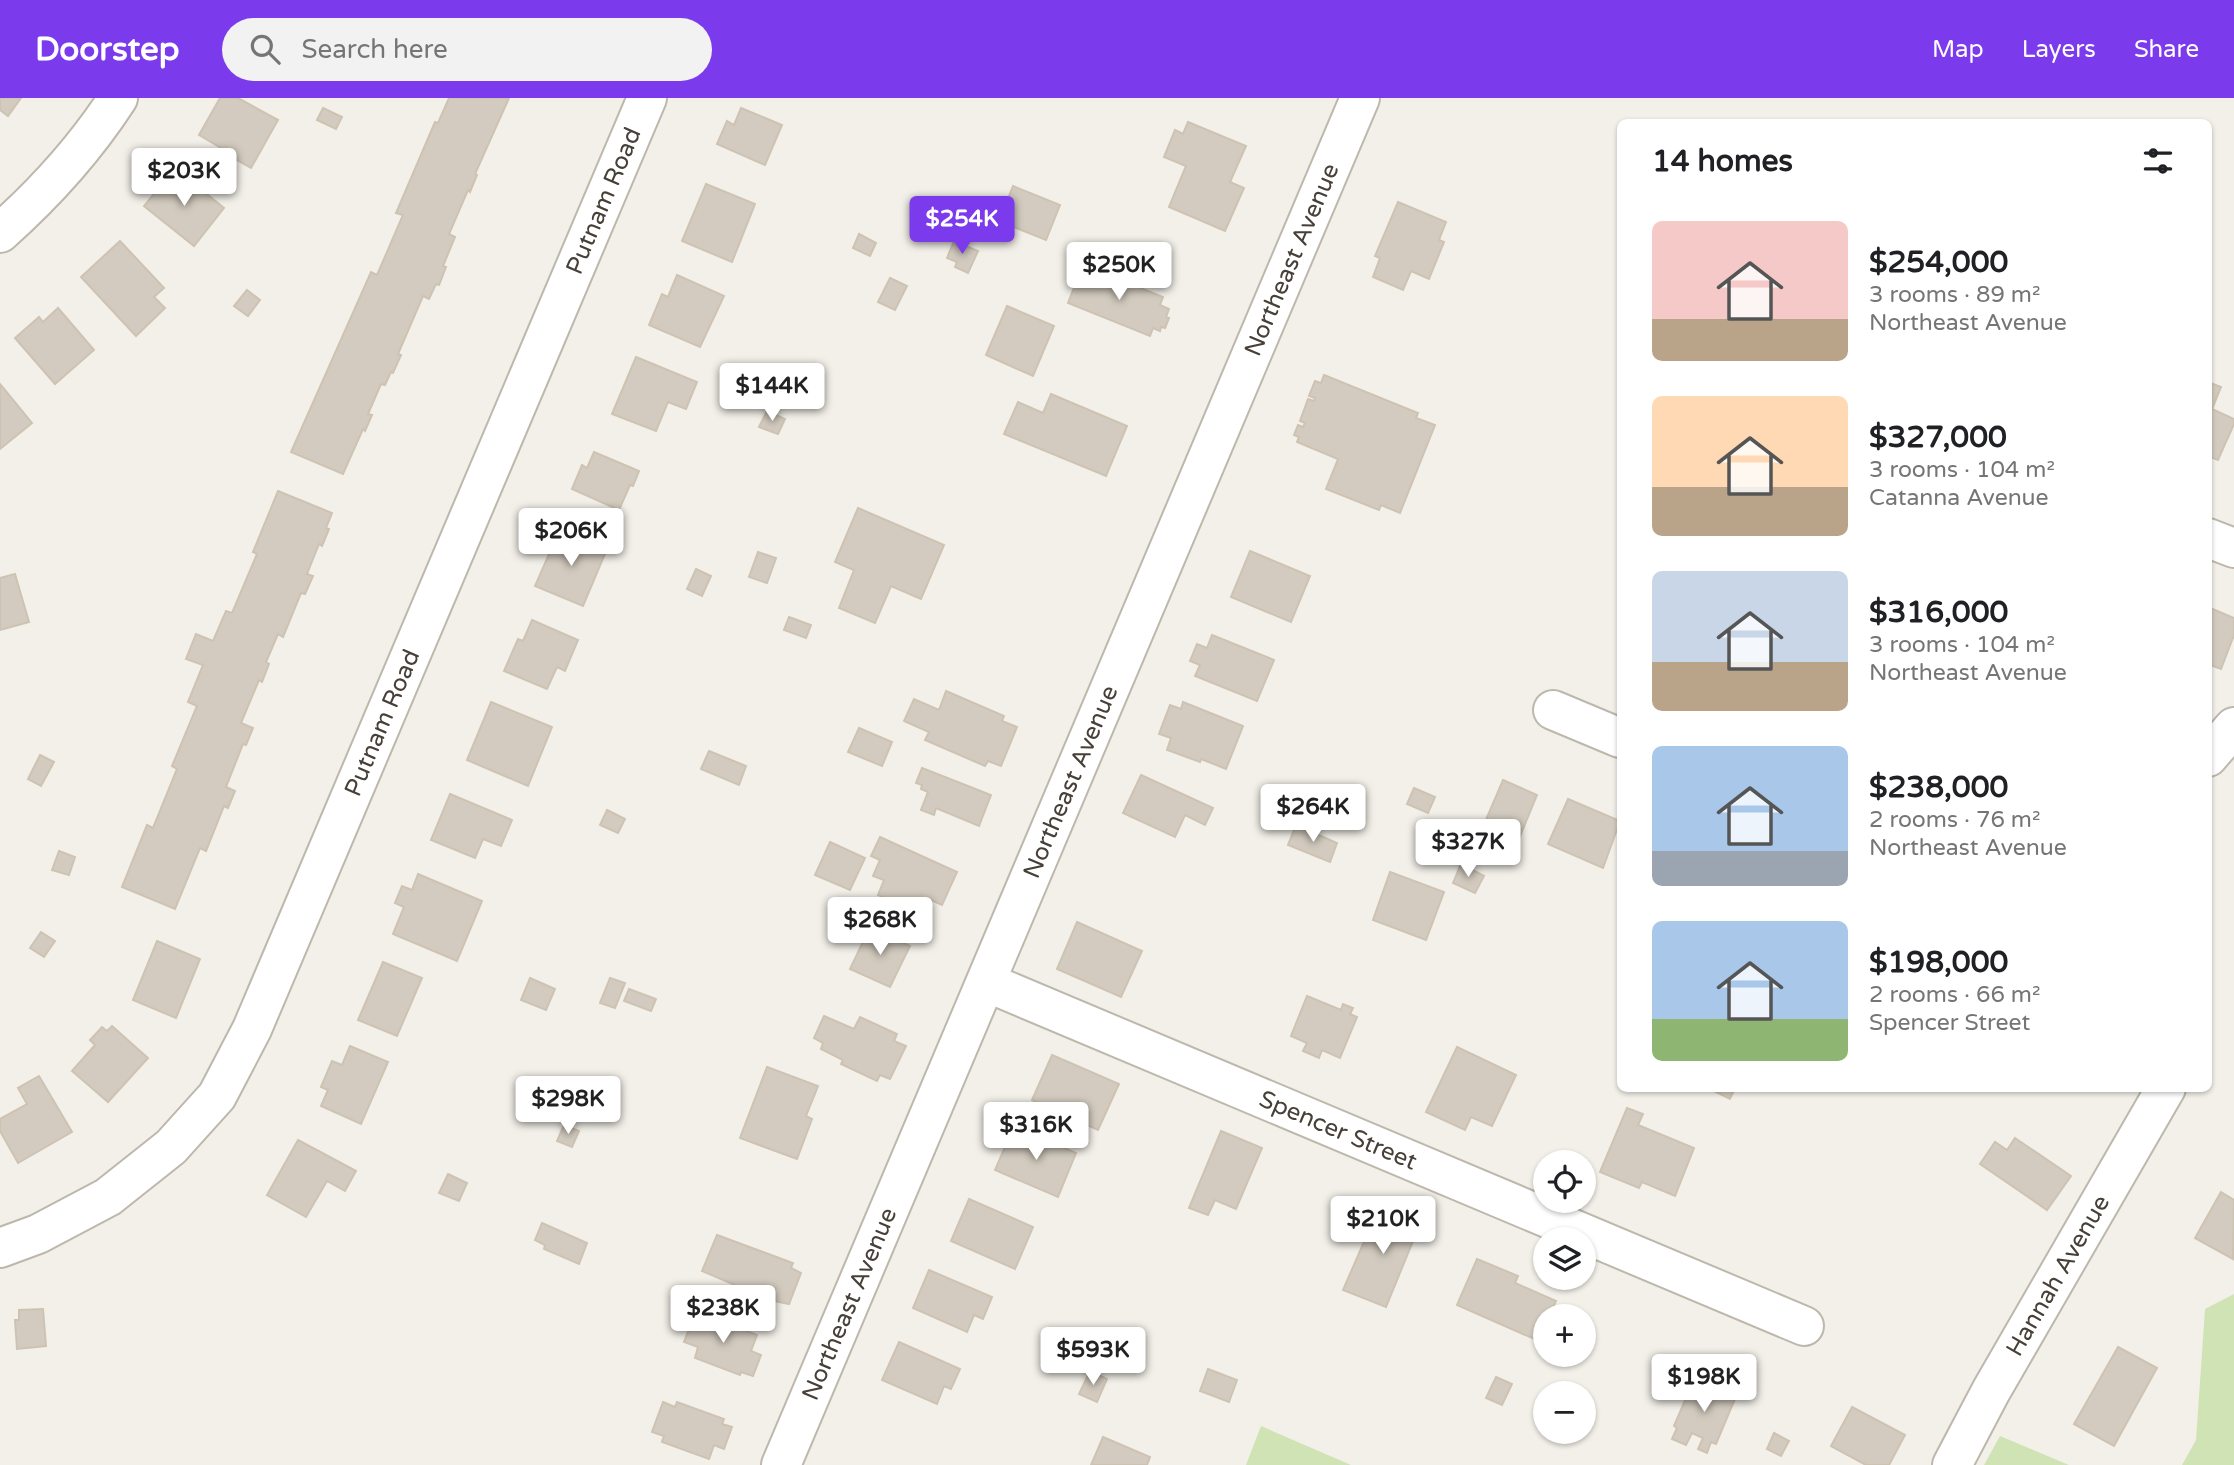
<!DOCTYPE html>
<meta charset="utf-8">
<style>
body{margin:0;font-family:"Varela Round",sans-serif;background:#f2f2f2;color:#202124;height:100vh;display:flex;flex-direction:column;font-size:26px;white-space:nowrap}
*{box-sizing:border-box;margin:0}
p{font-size:23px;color:#757577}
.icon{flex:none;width:38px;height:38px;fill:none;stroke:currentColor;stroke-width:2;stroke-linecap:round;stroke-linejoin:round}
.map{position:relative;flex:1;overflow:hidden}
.panel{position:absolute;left:1617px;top:21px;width:595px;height:973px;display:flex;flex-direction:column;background:#fff;border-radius:10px;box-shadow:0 2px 5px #0004}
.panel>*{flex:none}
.fabs{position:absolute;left:1533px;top:1052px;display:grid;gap:14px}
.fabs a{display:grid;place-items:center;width:63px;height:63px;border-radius:50%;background:#fff;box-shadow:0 2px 5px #0004;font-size:35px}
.price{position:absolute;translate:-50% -60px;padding:0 16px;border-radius:7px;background:#fff;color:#222;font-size:23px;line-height:46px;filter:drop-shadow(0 2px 4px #0008)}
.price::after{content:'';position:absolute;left:50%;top:42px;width:21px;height:16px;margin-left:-10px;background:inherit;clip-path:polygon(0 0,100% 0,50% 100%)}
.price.selected{background:#7c3aed;color:#fff}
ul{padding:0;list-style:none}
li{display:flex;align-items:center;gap:21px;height:175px;padding:0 35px}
li span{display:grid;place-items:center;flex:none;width:196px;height:140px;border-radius:10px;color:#555}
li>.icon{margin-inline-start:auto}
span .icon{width:84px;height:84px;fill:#fffc;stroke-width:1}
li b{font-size:30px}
h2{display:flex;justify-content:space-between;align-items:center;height:84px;padding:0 35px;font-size:30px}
header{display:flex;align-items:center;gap:42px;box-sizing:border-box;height:98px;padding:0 35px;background:#7c3aed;color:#fff}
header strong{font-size:33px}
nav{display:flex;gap:38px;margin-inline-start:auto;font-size:24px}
.search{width:490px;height:63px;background:#f2f2f2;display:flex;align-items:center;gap:18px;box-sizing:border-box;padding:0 24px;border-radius:38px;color:#757577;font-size:26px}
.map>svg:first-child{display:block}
</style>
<header>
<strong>Doorstep</strong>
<div class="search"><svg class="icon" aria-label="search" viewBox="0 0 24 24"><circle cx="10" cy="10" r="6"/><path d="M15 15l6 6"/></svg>Search here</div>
<nav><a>Map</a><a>Layers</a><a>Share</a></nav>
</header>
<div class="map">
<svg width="2234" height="1367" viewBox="0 0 2234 1367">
<rect width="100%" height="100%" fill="#f3f0e9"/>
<g fill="#cfe3b5">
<path d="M2234,1196V1367H2182L2196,1342L2205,1211Z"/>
<path d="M1261,1328L1351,1367H1246Z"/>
<path d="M2000,1338L2069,1367H1984Z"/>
</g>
<g fill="#d3cbbf" stroke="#cec3b3" stroke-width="2">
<path d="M0,0H21L8,18L0,12Z"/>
<path d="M220,0H238L278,22L251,70L230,58L231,56L199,37Z"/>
<path d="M449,0H509L475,76L477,77L470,94L468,92L449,136L455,139L443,168L446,169L439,187L436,186L429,201L423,198L398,256L401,257L393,275L391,274L385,287L381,286L368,316L372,317L365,333L363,331L343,376L291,354L371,174L377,177L403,117L396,115L435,24L438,25Z"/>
<path d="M323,10L342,19L336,31L317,22Z"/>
<path d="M741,10L782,27L765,67L717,46L727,23L734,27Z"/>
<path d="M1188,24L1246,48L1230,84L1244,90L1225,133L1169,109L1186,68L1164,59L1175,32L1183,36Z"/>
<path d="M177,72L224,110L194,148L144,108L163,85L165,87Z"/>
<path d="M706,86L755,106L732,164L682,143Z"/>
<path d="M1013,88L1060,107L1046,142L999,123Z"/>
<path d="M1398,104L1446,124L1439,142L1444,144L1429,181L1411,173L1403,192L1373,179L1380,160L1375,158Z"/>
<path d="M859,136L876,145L870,158L853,150Z"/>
<path d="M120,143L164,190L154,199L165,210L136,238L81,179Z"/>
<path d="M954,143L978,153L968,175L955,169L957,164L947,160Z"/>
<path d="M1083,167L1163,199L1160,207L1169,211L1166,219L1169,220L1165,230L1161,229L1160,233L1153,230L1150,238L1068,205Z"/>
<path d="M677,177L724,198L700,249L649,227L662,196L668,199Z"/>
<path d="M890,180L907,188L895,212L878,204Z"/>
<path d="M247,192L260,202L248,218L234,208Z"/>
<path d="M1007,208L1054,228L1033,278L986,257Z"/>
<path d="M58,210L94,252L55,286L15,240L39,219L43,224Z"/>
<path d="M636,259L697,284L686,311L668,304L656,333L612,316Z"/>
<path d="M1324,277L1418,315L1416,320L1435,327L1400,415L1381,407L1379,412L1326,391L1338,361L1297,344L1299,339L1294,337L1298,327L1303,329L1305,325L1300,323L1308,301L1314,303L1315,300L1309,298L1315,283L1321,285Z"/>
<path d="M2208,284L2221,289L2212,311L2234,321V326L2218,362L2208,358Z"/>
<path d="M0,286L32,325L0,351Z"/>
<path d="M1051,296L1127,328L1106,378L1004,336L1018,304L1043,315Z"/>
<path d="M767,313L785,321L778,336L759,329Z"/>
<path d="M594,354L639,373L633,388L630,387L619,412L572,391L582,367L587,370Z"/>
<path d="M278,393L332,415L326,430L329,431L322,448L319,446L307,476L313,478L305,496L301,495L283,539L278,536L266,564L269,566L262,584L259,582L241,625L253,630L246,647L243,646L226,689L235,693L228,710L224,708L206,753L200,750L175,811L122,789L147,727L153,730L177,671L172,668L197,608L188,604L203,567L186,561L196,536L213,543L226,513L232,515L257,456L253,454Z"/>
<path d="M858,410L944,447L921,501L891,488L875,525L839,510L854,472L835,464Z"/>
<path d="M560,431L607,451L583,508L535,488Z"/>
<path d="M1250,453L1310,478L1291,524L1231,499Z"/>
<path d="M758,454L776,460L767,485L749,479Z"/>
<path d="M696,471L711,478L702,498L687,491Z"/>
<path d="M15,476L29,524L0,532V480Z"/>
<path d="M2208,509L2234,520V537L2221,571L2208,566Z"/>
<path d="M789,519L811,527L806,540L784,532Z"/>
<path d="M532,522L578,542L565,573L557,569L547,591L504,573L518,541L523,543Z"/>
<path d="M1212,537L1274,562L1257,603L1195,578L1200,567L1190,563L1197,546L1207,550Z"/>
<path d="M946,593L1004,618L1002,623L1017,629L1001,668L988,663L985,668L925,642L929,634L904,623L914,601L939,612Z"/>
<path d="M491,604L552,629L528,688L467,662Z"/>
<path d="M1183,604L1243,628L1226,671L1201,661L1200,664L1167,652L1171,640L1159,636L1170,607L1181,611Z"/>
<path d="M859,630L892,644L882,668L848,654Z"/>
<path d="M709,653L746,668L739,687L701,671Z"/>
<path d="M40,657L54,664L41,688L28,681Z"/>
<path d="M922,670L991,697L979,728L936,710L934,717L921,712L928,694L921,691L922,687L916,685Z"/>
<path d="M1141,677L1213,710L1205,727L1185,717L1175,739L1123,715Z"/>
<path d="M1503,682L1537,697L1511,760L1476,745Z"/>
<path d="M1414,690L1435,699L1428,715L1407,706Z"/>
<path d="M450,696L512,722L501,748L483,741L475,760L431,742Z"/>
<path d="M1568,701L1620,723L1603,770L1548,746Z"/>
<path d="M607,712L625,721L618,735L600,727Z"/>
<path d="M1296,727L1337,745L1330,764L1288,747Z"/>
<path d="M880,739L957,774L942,807L931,802L924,817L878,797L884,782L873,778L880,762L871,758Z"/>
<path d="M830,744L865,760L850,792L815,777Z"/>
<path d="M59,753L75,759L69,777L52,772Z"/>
<path d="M1461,766L1484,778L1475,795L1453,785Z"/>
<path d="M1390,774L1444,794L1426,842L1373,822Z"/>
<path d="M418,776L482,803L457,863L393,836L404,809L395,805L402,788L412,792Z"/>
<path d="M1077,824L1142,853L1121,899L1057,871Z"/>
<path d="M870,829L910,848L890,889L850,871Z"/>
<path d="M41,834L55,843L44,859L30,850Z"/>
<path d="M157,843L200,861L176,920L133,902Z"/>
<path d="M383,864L422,880L397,938L358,922Z"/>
<path d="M530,880L555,891L546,912L521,902Z"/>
<path d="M610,880L625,885L615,910L600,905Z"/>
<path d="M629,891L656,901L651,913L624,903Z"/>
<path d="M1307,898L1341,912L1343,906L1353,910L1350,916L1357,919L1340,960L1322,952L1319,960L1303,953L1307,945L1291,938Z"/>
<path d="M824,918L854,931L860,919L897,936L894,943L906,948L890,981L880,977L877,983L841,966L843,962L821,951L823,945L814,940Z"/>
<path d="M112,928L148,960L108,1004L72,973L95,947L90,942L102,929L107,933Z"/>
<path d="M350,948L388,964L361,1026L321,1008L328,992L321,989L332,963L342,967Z"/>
<path d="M1457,949L1516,977L1492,1028L1471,1019L1465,1032L1426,1014Z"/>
<path d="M1052,957L1119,986L1098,1032L1032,1002Z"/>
<path d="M767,969L818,988L806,1018L812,1021L797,1061L740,1040Z"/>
<path d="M39,978L72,1034L18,1065L0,1033V1021L27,1006L18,990Z"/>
<path d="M1708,990H1735L1730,1001Z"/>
<path d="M1627,1010L1643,1016L1638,1027L1694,1050L1675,1098L1642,1084L1639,1090L1600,1074Z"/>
<path d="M564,1027L579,1033L572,1049L557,1043Z"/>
<path d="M1014,1028L1076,1055L1058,1099L995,1072Z"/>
<path d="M1221,1033L1262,1050L1236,1111L1215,1102L1208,1117L1189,1110Z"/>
<path d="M2015,1040L2071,1078L2047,1112L1980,1066L1995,1044L2007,1052Z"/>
<path d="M298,1042L356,1073L345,1093L327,1083L306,1119L267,1097Z"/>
<path d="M448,1076L467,1085L459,1103L439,1095Z"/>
<path d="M2221,1094L2234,1102L2233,1161L2195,1140Z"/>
<path d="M969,1101L1033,1129L1015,1171L951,1143Z"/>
<path d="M1385,1106L1422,1121L1386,1209L1343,1192L1376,1116L1380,1118Z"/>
<path d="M542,1125L587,1145L579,1166L544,1151L545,1147L535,1142Z"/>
<path d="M717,1137L793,1165L791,1170L801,1175L789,1206L770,1202L702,1173Z"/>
<path d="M1477,1161L1518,1178L1515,1185L1556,1203L1549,1218H1545V1227L1539,1243L1457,1207Z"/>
<path d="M929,1172L992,1199L983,1221L974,1217L967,1234L913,1210Z"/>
<path d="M43,1211L46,1248L17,1251L15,1222H19V1212Z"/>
<path d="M695,1216L710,1221L711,1219L757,1237L751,1253L761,1257L753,1278L741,1274L740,1277L695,1260L698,1249L684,1244Z"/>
<path d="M899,1244L960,1271L951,1291L944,1288L937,1306L882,1282Z"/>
<path d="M2118,1249L2157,1270L2114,1348L2074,1326Z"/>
<path d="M1208,1271L1237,1282L1229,1304L1200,1293Z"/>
<path d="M1090,1273L1107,1281L1097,1304L1079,1296Z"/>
<path d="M1496,1279L1512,1286L1502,1307L1486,1300Z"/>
<path d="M1695,1279L1737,1296L1716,1346L1711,1344L1707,1355L1698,1351L1703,1340L1692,1335L1686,1347L1672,1341L1677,1330L1674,1328Z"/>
<path d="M663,1304L675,1309L677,1304L724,1321L722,1326L732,1329L724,1351L714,1347L709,1361L662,1344L664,1338L652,1334Z"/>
<path d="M1852,1309L1905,1337L1889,1367H1866L1831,1348Z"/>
<path d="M1774,1335L1789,1343L1781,1358L1767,1351Z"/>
<path d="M1103,1339L1150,1359L1147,1367H1091Z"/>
</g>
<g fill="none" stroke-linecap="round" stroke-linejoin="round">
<defs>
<g id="street">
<path d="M0,135C45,95 85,51 118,0"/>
<path d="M2208,440L2234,450"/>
<path d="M1553,612L1620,640"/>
<path d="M2208,659L2234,629"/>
<path id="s1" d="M986,884L1804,1228"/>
<path id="s2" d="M0,1150L38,1136L108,1099L171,1049L217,998L252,931L647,0"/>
<path id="s3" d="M781,1367L1360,0"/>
<path id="s4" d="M1952,1367L1991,1293L2166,990"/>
</g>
</defs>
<use href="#street" stroke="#bdb7ac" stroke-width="42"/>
<use href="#street" stroke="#fff" stroke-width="38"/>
</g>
<g text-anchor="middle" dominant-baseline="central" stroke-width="7" stroke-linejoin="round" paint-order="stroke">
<g font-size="24" fill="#464038" stroke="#fff">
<text stroke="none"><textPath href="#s2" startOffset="1244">Putnam Road</textPath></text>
<text stroke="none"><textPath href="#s3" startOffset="1309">Northeast Avenue</textPath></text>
<text stroke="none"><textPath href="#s2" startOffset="677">Putnam Road</textPath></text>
<text stroke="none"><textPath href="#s3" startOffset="742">Northeast Avenue</textPath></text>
<text stroke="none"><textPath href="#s1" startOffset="382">Spencer Street</textPath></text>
<text stroke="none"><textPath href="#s4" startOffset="217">Hannah Avenue</textPath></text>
<text stroke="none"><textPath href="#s3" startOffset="175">Northeast Avenue</textPath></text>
</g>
</g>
</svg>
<div class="fabs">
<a><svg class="icon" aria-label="locate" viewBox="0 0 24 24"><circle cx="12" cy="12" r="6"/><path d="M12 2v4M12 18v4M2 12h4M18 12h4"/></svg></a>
<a><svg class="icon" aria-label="layers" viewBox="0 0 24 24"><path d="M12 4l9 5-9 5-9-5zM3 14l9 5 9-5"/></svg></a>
<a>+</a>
<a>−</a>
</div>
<b class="price" style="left:184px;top:110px">$203K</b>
<b class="price selected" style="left:962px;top:158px">$254K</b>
<b class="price" style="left:1119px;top:204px">$250K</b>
<b class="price" style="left:772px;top:325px">$144K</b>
<b class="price" style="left:571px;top:470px">$206K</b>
<b class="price" style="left:1313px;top:746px">$264K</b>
<b class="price" style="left:1468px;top:781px">$327K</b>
<b class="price" style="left:880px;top:859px">$268K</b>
<b class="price" style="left:568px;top:1038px">$298K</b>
<b class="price" style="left:1036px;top:1064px">$316K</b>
<b class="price" style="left:1383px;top:1158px">$210K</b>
<b class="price" style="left:723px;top:1247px">$238K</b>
<b class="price" style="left:1093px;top:1289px">$593K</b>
<b class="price" style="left:1704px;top:1316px">$198K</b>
<section class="panel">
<h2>14 homes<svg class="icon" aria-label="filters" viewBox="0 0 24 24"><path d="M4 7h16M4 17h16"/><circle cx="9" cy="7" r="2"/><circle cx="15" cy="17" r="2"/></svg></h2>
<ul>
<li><span style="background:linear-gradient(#f6c9c9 70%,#b9a48a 0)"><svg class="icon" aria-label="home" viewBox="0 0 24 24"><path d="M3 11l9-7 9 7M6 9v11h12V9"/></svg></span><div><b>$254,000</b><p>3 rooms · 89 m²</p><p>Northeast Avenue</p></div></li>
<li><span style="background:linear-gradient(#ffd9b3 65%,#b9a48a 0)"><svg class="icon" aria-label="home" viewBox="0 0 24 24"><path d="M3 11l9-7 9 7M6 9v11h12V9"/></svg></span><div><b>$327,000</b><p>3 rooms · 104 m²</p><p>Catanna Avenue</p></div></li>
<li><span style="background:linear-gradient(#c9d6e8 65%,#b9a48a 0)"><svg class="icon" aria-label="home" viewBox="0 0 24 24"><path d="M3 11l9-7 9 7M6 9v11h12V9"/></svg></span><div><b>$316,000</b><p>3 rooms · 104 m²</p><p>Northeast Avenue</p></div></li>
<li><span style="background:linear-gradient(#a9c7e8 75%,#9aa5b1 0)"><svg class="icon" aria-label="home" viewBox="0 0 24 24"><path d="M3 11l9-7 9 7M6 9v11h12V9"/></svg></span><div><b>$238,000</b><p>2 rooms · 76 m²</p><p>Northeast Avenue</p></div></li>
<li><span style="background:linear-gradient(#a9c7e8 70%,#8fb573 0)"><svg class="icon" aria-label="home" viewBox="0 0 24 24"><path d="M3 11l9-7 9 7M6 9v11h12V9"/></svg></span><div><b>$198,000</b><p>2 rooms · 66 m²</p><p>Spencer Street</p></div></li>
</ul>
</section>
</div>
